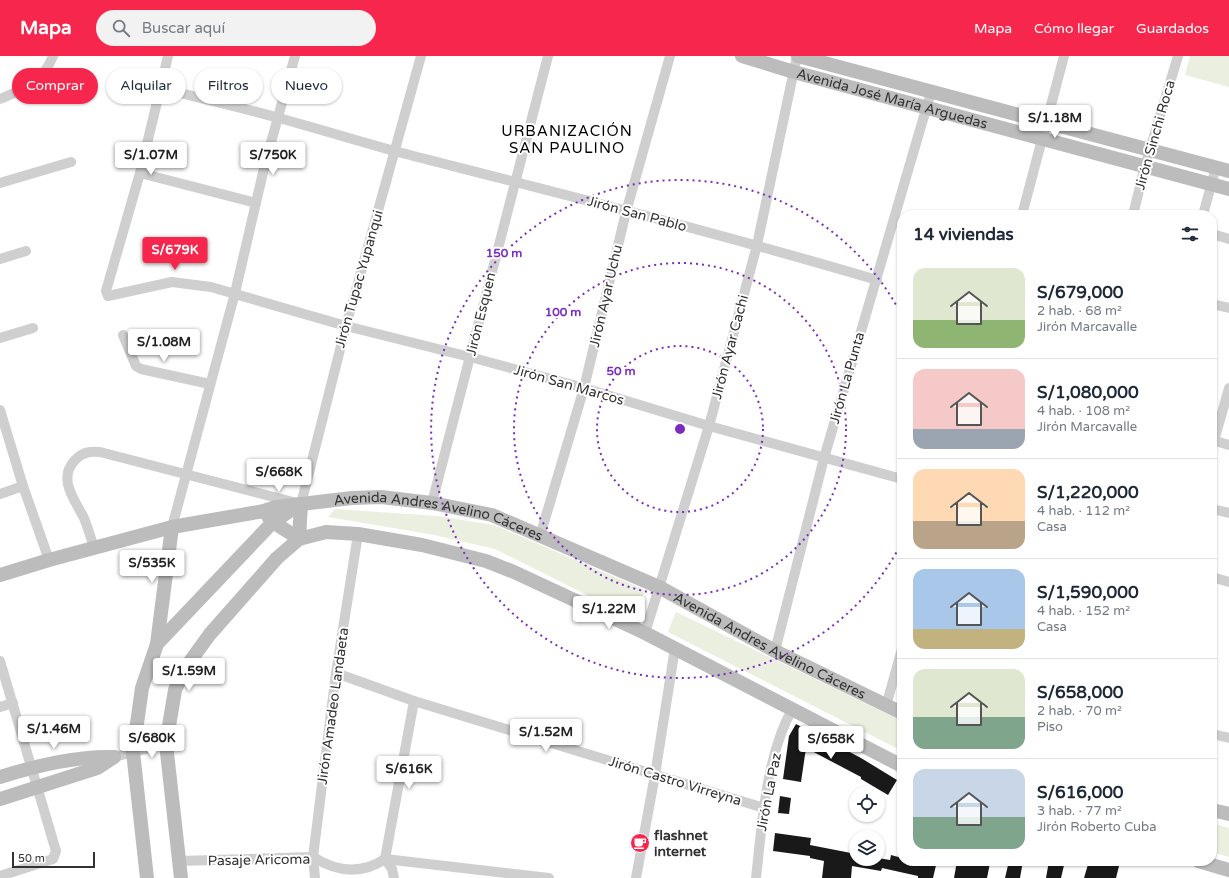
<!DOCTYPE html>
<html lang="es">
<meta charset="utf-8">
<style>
body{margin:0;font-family:"Varela Round",sans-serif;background:#f2f2f3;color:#1f2937;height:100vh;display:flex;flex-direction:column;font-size:15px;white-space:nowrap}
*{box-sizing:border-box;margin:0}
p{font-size:13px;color:#747a83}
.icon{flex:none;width:22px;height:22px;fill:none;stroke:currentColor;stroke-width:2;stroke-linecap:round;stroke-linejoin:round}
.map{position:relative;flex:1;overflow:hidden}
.details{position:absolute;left:897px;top:154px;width:320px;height:656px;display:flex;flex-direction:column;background:#fff;border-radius:16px;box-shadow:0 1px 3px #0004}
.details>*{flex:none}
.top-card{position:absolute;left:12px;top:12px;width:380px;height:36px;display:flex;gap:8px}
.buttons{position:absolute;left:849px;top:730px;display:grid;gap:8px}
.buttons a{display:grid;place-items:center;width:36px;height:36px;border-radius:50%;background:#fff;box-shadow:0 1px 3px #0004;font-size:20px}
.scale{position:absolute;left:12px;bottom:10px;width:83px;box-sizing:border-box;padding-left:4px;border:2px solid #323232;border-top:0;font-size:11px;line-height:14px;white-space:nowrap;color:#323232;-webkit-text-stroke:3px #fff;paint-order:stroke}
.price{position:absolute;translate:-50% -34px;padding:0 9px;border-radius:4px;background:#fff;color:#222;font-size:13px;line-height:26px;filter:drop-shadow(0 1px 2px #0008)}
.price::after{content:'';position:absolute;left:50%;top:24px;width:12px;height:9px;margin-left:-6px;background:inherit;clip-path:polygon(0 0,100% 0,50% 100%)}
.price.current{background:#f7264d;color:#fff}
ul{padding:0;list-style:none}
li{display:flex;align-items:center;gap:12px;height:100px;padding:0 16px}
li+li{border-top:1px solid #e0e1e3}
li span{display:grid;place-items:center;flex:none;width:112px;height:80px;border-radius:12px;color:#555}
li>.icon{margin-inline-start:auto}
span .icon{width:48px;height:48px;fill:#fffc;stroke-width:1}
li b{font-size:17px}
h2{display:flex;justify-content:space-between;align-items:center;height:48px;padding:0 16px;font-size:17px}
.tag{padding:0 14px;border-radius:18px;background:#fff;box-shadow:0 1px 3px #0004;font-size:14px;line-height:36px}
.tag.current{background:#f7264d;color:#fff}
header{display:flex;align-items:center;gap:24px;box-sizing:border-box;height:56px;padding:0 20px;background:#f7264d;color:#fff}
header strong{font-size:19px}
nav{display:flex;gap:22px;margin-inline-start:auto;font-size:14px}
.search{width:280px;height:36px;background:#f2f2f3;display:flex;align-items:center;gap:10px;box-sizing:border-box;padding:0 14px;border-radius:22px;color:#747a83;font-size:15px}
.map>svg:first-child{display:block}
</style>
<header>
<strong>Mapa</strong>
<div class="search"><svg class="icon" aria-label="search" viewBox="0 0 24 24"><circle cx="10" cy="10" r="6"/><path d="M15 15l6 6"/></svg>Buscar aquí</div>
<nav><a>Mapa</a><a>Cómo llegar</a><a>Guardados</a></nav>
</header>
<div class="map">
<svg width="1229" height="822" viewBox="0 0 1229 822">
<rect width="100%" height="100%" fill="#fff"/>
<g fill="#eaefdf">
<path d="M1190,0H1229V31L1185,19Z"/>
<path d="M335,453L437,460L494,469L645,534L635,563L495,493L434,479L328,461Z"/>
<path d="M676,556L902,665V695L668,576Z"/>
<path d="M1212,767L1229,772V801L1212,796Z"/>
</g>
<g fill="#191919">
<path d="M796,668L861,702L897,724L888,739L861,723V721L806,692L801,726L783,723L789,680Z"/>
<path d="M780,740L791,742L789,758L778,757Z"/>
<path d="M775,777L811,782L810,789L856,798V803H878V802L890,804L891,799L902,802V805H937L933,822H918V820L882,812L881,815L852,810L851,822H822L824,805L810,802V800L773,795Z"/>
<path d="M957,805H979L990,807L987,822H954Z"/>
<path d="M1009,805H1023L1020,822H1005Z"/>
<path d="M1049,805H1065L1061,822H1046Z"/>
<path d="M1089,805L1120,806L1116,822H1084Z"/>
</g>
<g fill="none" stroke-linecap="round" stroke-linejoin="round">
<g stroke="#cfcfcf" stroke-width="10">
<path d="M168,0L140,117L106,235L108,240L172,226L211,231L346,270L470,301L584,332L709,370L902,423"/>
<path d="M160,32C200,42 240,51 279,62C319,73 358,85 398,96C558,137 718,177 877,224"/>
<path d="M0,43C24,33 43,26 53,0"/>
<path d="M140,117L256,147"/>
<path d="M0,127L71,106"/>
<path d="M1022,159L1064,0"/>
<path d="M1133,159L1145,110L1178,0"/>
<path d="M1203,159L1216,111"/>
<path d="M1212,178L1229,183"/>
<path d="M0,203L26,195"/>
<path d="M1212,248L1229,252"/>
<path d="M123,279L136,310L141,313L210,328"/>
<path d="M0,282L33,272"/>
<path d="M0,354L23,430L49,504"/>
<path d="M1212,384L1229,389"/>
<path d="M1214,385L1229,332"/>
<path d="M0,438L23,430"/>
<path d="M432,447L548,0"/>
<path d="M1212,453L1229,457"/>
<path d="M172,471L235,237L265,108L295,0"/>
<path d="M540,480L584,332L626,156L670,0"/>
<path d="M94,492C91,482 88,472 84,462C75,444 57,423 75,404C83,396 90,395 100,396L301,448L346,270L421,0"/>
<path d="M1212,521L1229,526"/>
<path d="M645,577L709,370L757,189L797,0"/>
<path d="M775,595L824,402L931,36"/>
<path d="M0,605L56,795L53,803L0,820"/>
<path d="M336,617L414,645L764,752"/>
<path d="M886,650L902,593"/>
<path d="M0,651L13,647"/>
<path d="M1212,678L1229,682"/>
<path d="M114,701L166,688"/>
<path d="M179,805L313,801C337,816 361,819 385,803L549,822"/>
<path d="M315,822L313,801L336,617L358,478"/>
<path d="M394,822L392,813L385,803L414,645"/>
<path d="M636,822L655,719L675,592"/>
<path d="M756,822C762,769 766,698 793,652"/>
</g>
<g stroke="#bcbcbc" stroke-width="14">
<path id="s1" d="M742,0L794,16L1229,133"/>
<path d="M798,0L1229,115"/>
<path d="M268,460C273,468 290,476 299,483"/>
<path d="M299,483L301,448"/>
<path id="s2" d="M0,519L49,504L172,471L264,455L276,451L352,442L381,441L432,447L492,459L659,531L775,595L902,657"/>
<path d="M157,588L172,471"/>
<path d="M0,721C36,710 75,700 114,701"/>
<path d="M0,743L97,712L114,701"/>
<path d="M1212,754L1229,758"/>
<path d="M1198,805L1229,814"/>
<path d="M147,822L133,696L142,632L157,588L272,467L297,450"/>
<path d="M181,822L166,688L175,634L186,611L210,578L277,502L299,483L326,476L358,478L422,489L486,505L514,516L645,577L902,710"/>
</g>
</g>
<g fill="none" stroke="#7b2cbf" stroke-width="2" stroke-dasharray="2 4">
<circle cx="680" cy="373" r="83"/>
<circle cx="680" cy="373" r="166"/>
<path d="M902 486A249 249 0 1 1 902 260"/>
</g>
<defs>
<symbol id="cafe-disc" viewBox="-11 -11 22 22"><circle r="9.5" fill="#f7264d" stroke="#fff"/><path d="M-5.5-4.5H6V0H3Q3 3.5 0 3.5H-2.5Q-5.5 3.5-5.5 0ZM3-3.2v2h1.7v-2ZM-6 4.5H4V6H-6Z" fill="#fff"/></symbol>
</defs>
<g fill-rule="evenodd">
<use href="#cafe-disc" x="629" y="776" width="22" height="22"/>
</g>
<g text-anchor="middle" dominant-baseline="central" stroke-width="4" stroke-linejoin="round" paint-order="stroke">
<g font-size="14" fill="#323232" stroke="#fff">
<text stroke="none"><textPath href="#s1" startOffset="156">Avenida José María Arguedas</textPath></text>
<text transform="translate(1155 79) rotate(-74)">Jirón Sinchi Roca</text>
<text transform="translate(637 158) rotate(15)">Jirón San Pablo</text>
<text transform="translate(359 223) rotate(-74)">Jirón Tupac Yupanqui</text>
<text transform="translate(606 240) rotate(-77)">Jirón Ayar Uchu</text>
<text transform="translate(481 258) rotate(-76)">Jirón Esquen</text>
<text transform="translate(730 291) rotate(-75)">Jirón Ayar Cachi</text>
<text transform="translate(847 322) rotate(-74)">Jirón La Punta</text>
<text transform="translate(569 329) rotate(16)">Jirón San Marcos</text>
<text stroke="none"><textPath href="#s2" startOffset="450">Avenida Andres Avelino Cáceres</textPath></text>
<text stroke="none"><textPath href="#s2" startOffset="810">Avenida Andres Avelino Cáceres</textPath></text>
<text transform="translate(333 650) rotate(-82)">Jirón Amadeo Landaeta</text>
<text transform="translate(675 725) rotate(17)">Jirón Castro Virreyna</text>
<text transform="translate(769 736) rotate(-79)">Jirón La Paz</text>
<text transform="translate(259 804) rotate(-1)">Pasaje Aricoma</text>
</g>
<g font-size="14" font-weight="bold" fill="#323232" stroke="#fff" text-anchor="start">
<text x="654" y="779">flashnet<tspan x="654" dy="16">internet</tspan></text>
</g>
<g font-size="15" letter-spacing="1" fill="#000" stroke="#fff">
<text x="567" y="75">URBANIZACIÓN<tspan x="567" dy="17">SAN PAULINO</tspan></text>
</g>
</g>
<circle cx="680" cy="373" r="6" fill="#7b2cbf" stroke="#fff" stroke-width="2"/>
<g font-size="12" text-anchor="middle" font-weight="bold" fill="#7b2cbf" stroke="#fff" stroke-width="4" stroke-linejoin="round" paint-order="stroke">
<text x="504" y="201">150 m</text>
<text x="563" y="260">100 m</text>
<text x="621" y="319">50 m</text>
</g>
</svg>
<div class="buttons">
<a><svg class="icon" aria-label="locate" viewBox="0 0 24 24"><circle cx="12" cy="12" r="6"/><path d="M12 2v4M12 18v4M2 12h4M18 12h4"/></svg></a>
<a><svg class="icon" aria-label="layers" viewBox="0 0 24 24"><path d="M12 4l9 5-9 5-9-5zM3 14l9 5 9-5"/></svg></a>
</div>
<div class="scale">50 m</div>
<b class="price" style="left:1055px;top:83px">S/1.18M</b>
<b class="price" style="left:151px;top:120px">S/1.07M</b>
<b class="price" style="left:273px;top:120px">S/750K</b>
<b class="price current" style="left:175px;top:215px">S/679K</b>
<b class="price" style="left:164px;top:307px">S/1.08M</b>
<b class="price" style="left:279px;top:437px">S/668K</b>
<b class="price" style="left:152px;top:528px">S/535K</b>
<b class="price" style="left:609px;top:574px">S/1.22M</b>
<b class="price" style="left:189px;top:636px">S/1.59M</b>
<b class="price" style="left:54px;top:694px">S/1.46M</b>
<b class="price" style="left:546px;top:697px">S/1.52M</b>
<b class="price" style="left:152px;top:703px">S/680K</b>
<b class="price" style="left:831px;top:704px">S/658K</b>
<b class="price" style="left:409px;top:734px">S/616K</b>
<div class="top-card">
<a class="tag current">Comprar</a>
<a class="tag">Alquilar</a>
<a class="tag">Filtros</a>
<a class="tag">Nuevo</a>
</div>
<section class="details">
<h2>14 viviendas<svg class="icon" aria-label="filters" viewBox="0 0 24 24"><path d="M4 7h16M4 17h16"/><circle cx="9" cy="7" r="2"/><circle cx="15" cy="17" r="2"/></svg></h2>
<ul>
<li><span style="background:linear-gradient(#dfe7d0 65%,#8fb573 0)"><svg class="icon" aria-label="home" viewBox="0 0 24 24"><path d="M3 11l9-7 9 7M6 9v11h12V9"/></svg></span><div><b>S/679,000</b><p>2 hab. · 68 m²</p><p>Jirón Marcavalle</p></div></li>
<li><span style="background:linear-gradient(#f6c9c9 75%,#9aa5b1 0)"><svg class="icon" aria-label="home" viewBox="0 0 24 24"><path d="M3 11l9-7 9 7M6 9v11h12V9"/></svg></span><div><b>S/1,080,000</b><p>4 hab. · 108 m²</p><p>Jirón Marcavalle</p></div></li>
<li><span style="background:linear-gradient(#ffd9b3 65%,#b9a48a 0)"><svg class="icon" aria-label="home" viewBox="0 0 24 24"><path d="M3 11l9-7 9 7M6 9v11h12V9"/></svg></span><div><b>S/1,220,000</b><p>4 hab. · 112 m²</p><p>Casa</p></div></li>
<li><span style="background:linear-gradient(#a9c7e8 75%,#c2b280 0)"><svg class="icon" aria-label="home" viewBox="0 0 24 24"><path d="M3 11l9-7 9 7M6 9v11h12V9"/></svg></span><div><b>S/1,590,000</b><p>4 hab. · 152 m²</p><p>Casa</p></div></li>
<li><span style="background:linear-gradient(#dfe7d0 60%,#7fa58c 0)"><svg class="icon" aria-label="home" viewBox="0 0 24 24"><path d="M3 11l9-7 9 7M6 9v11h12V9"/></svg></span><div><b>S/658,000</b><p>2 hab. · 70 m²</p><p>Piso</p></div></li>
<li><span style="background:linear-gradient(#c9d6e8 60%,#7fa58c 0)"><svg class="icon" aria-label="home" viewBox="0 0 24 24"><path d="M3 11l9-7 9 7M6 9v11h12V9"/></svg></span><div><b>S/616,000</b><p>3 hab. · 77 m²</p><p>Jirón Roberto Cuba</p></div></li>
</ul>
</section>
</div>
